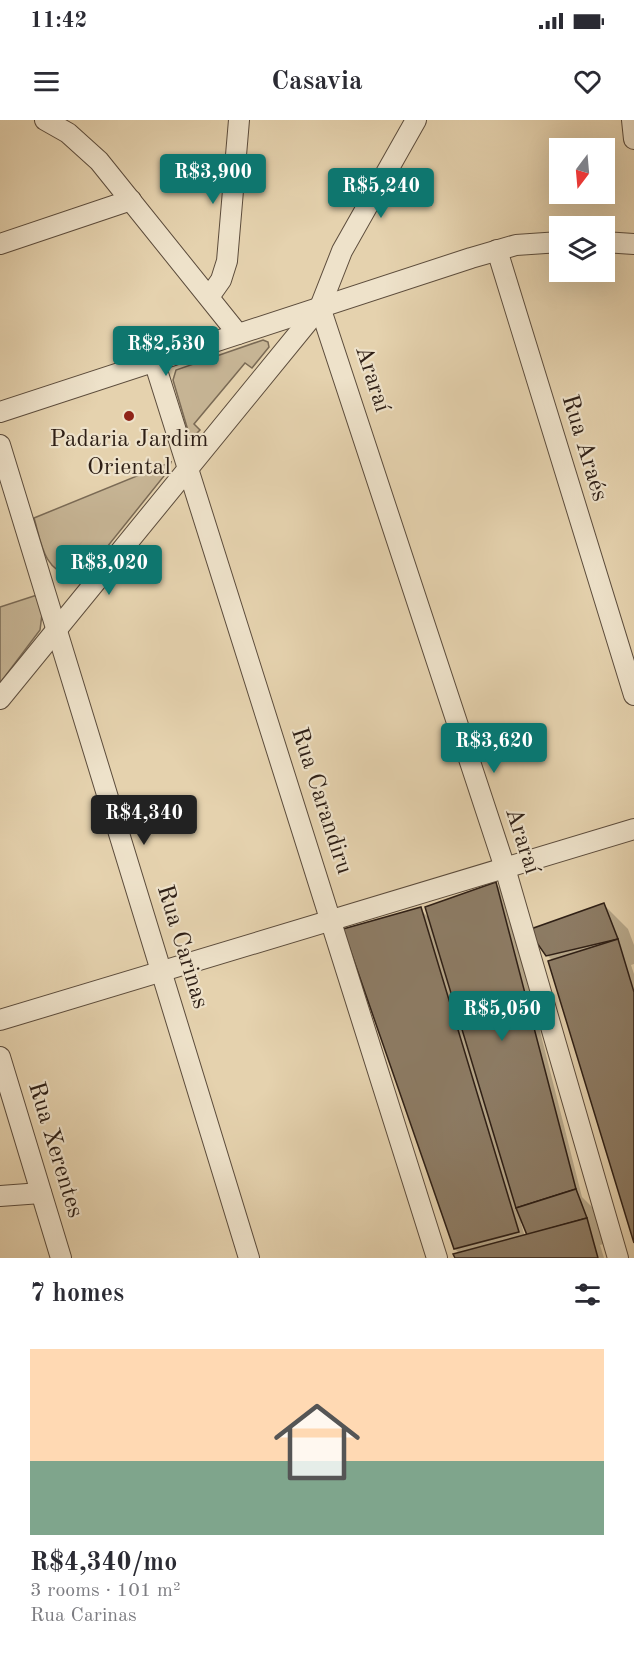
<!DOCTYPE html>
<meta charset="utf-8">
<style>
body{margin:0;font-family:"Old Standard TT",serif;background:#f7f7f7;color:#2b2b33;height:100vh;display:flex;flex-direction:column;font-size:22px;white-space:nowrap}
*{box-sizing:border-box;margin:0}
p{font-size:20px;color:#7c7c81}
.icon{flex:none;width:33px;height:33px;fill:none;stroke:currentColor;stroke-width:2;stroke-linecap:round;stroke-linejoin:round}
.map{position:relative;height:1138px;overflow:hidden}
.side{display:flex;flex-direction:column;background:#fff;flex:1}
.side>*{flex:none}
.needle{width:39px;rotate:196deg}
.controls{position:absolute;left:549px;top:18px;display:grid;gap:12px}
.controls a{display:grid;place-items:center;width:66px;height:66px;border-radius:0px;background:#fff;box-shadow:0 6px 24px #0002;font-size:30px}
.price{position:absolute;translate:-50% -51px;padding:0 14px;border-radius:6px;background:#0f766e;color:#fff;font-size:20px;line-height:39px;filter:drop-shadow(0 2px 3px #0008)}
.price::after{content:'';position:absolute;left:50%;top:36px;width:18px;height:14px;margin-left:-9px;background:inherit;clip-path:polygon(0 0,100% 0,50% 100%)}
.price.active{background:#222;color:#fff}
ul{padding:0;list-style:none}
li{display:grid;align-content:center;gap:12px;height:318px;padding:0 30px}
li+li{border-top:2px solid #e1e1e2}
li span{display:grid;place-items:center;height:186px;border-radius:0px;color:#555}
li>.icon{margin-inline-start:auto}
span .icon{width:108px;height:108px;fill:#fffc;stroke-width:1}
li b{font-size:26px}
h2{display:flex;justify-content:space-between;align-items:center;height:72px;padding:0 30px;font-size:26px}
.status{display:flex;justify-content:space-between;align-items:center;height:42px;padding:0 30px;background:#fff;direction:ltr}
.status svg{height:16px;fill:currentColor}
header{display:flex;justify-content:space-between;align-items:center;height:78px;padding:0 30px;background:#fff;font-size:27px;font-weight:700}
.map>svg:first-child{display:block}
</style>
<div class="status"><b>11:42</b><svg viewBox="0 0 49 12"><path d="M0 12V9h3v3zM5 12V6h3v6zM10 12V3h3v9zM15 12V0h3v12zM26 1h20v11H26zM47 4h2v5h-2z"/></svg></div>
<header><svg class="icon" aria-label="menu" viewBox="0 0 24 24"><path d="M4 6h16M4 12h16M4 18h16"/></svg>Casavia<svg class="icon" aria-label="heart" viewBox="0 0 24 24"><path d="M12 20l-8-8c-3-5 5-10 8-4 3-6 11-1 8 4z"/></svg></header>
<div class="map">
<svg width="634" height="1138" viewBox="0 0 634 1138">
<rect width="100%" height="100%" fill="#e5d2ae"/>
<filter id="stains"><feTurbulence type="fractalNoise" baseFrequency=".00333" numOctaves="4"/><feColorMatrix values="0 0 0 0 .2 0 0 0 0 .09 0 0 0 0 .02 0 0 0 .5 -.17"/></filter>
<radialGradient id="worn" r=".72"><stop offset=".6" stop-color="#630" stop-opacity="0"/><stop offset="1" stop-color="#630" stop-opacity=".3"/></radialGradient>
<g fill="#c6b494" stroke="#7a6a55" stroke-width="1.5">
<path d="M263,220L268,222L269,227L252,248L245,243L194,304L200,310L195,315L189,314L173,260L176,250Z"/>
<path d="M171,342L168,351L91,447L72,456C43,451 41,421 34,398Z"/>
<path d="M37,475L42,494L40,510L0,563V487Z"/>
</g>
<g fill="#0003" fill-rule="evenodd">
<path d="M496,764L505,773L582,1077L600,1095L610,1122L600,1125L604,1138H456L455,1135L460,1134L455,1129L420,789L430,799ZM523,1102L529,1116L525,1117L521,1103Z"/>
<path d="M604,785L628,809L634,825V844L631,845L634,854V1118L553,841L547,835Z"/>
</g>
<g fill="#8d7c65" stroke="#2e1f16" stroke-width="1.5">
<path d="M496,762L576,1069L516,1088L425,787Z"/>
<path d="M604,783L618,819L546,836L528,810Z"/>
<path d="M421,787L519,1112L454,1129L343,809Z"/>
<path d="M618,819L634,872V1123L548,841Z"/>
<path d="M576,1069L587,1098L527,1115L516,1088Z"/>
<path d="M587,1098L598,1138H455L453,1134Z"/>
</g>
<g fill="none" stroke-linecap="round" stroke-linejoin="round">
<defs>
<g id="minor">
<path d="M45,0L68,13L99,41L238,214"/>
<path d="M632,0L634,19"/>
<path d="M604,122L634,124"/>
<path d="M0,124L131,80"/>
<path d="M497,130L634,575"/>
<path d="M209,177L221,160L227,141L239,0"/>
<path d="M320,187L505,748L618,1138"/>
<path d="M154,241L437,1138"/>
<path d="M0,292L471,138L516,125L560,122"/>
<path d="M0,325L249,1138"/>
<path d="M0,579L320,187L342,131L416,0"/>
<path d="M0,900L634,709"/>
<path d="M0,937L61,1138"/>
<path d="M0,1076L41,1073"/>
</g>
</defs>
<use href="#minor" stroke="#5c4c3c" stroke-width="22"/>
<use href="#minor" stroke="#eee2ca" stroke-width="20"/>
</g>
<circle fill="#8f2418" stroke="#eee2ca" stroke-width="2" cx="129" cy="296" r="6"/>
<g text-anchor="middle" dominant-baseline="central" stroke-width="4.5" stroke-linejoin="round" paint-order="stroke">
<g font-size="24" fill="#2e1f16" stroke="#eee2ca">
<text transform="translate(372 259) rotate(72)">Araraí</text>
<text transform="translate(584 328) rotate(73)">Rua Araés</text>
<text transform="translate(321 681) rotate(72)">Rua Carandiru</text>
<text transform="translate(522 721) rotate(72)">Araraí</text>
<text transform="translate(182 827) rotate(73)">Rua Carinas</text>
<text transform="translate(55 1030) rotate(73)">Rua Xerentes</text>
</g>
<g font-size="24" fill="#2e1f16" stroke="#eee2ca">
<text x="129" y="320">Padaria Jardim<tspan x="129" dy="28">Oriental</tspan></text>
</g>
</g>
<rect width="100%" height="100%" filter="url(#stains)"/>
<rect width="100%" height="100%" fill="url(#worn)"/>
</svg>
<div class="controls">
<a><svg class="needle" viewBox="-14 -14 28 28"><path d="M0-13l5 13h-10z" fill="#e53935"/><path d="M0 13l5-13h-10z" fill="#7c7c81"/></svg></a>
<a><svg class="icon" aria-label="layers" viewBox="0 0 24 24"><path d="M12 4l9 5-9 5-9-5zM3 14l9 5 9-5"/></svg></a>
</div>
<b class="price" style="left:213px;top:85px">R$3,900</b>
<b class="price" style="left:381px;top:99px">R$5,240</b>
<b class="price" style="left:166px;top:257px">R$2,530</b>
<b class="price" style="left:109px;top:476px">R$3,020</b>
<b class="price" style="left:494px;top:654px">R$3,620</b>
<b class="price active" style="left:144px;top:726px">R$4,340</b>
<b class="price" style="left:502px;top:922px">R$5,050</b>
</div>
<section class="side">
<h2>7 homes<svg class="icon" aria-label="filters" viewBox="0 0 24 24"><path d="M4 7h16M4 17h16"/><circle cx="9" cy="7" r="2"/><circle cx="15" cy="17" r="2"/></svg></h2>
<ul>
<li><span style="background:linear-gradient(#ffd9b3 60%,#7fa58c 0)"><svg class="icon" aria-label="home" viewBox="0 0 24 24"><path d="M3 11l9-7 9 7M6 9v11h12V9"/></svg></span><div><b>R$4,340/mo</b><p>3 rooms · 101 m²</p><p>Rua Carinas</p></div></li>
</ul>
</section>
